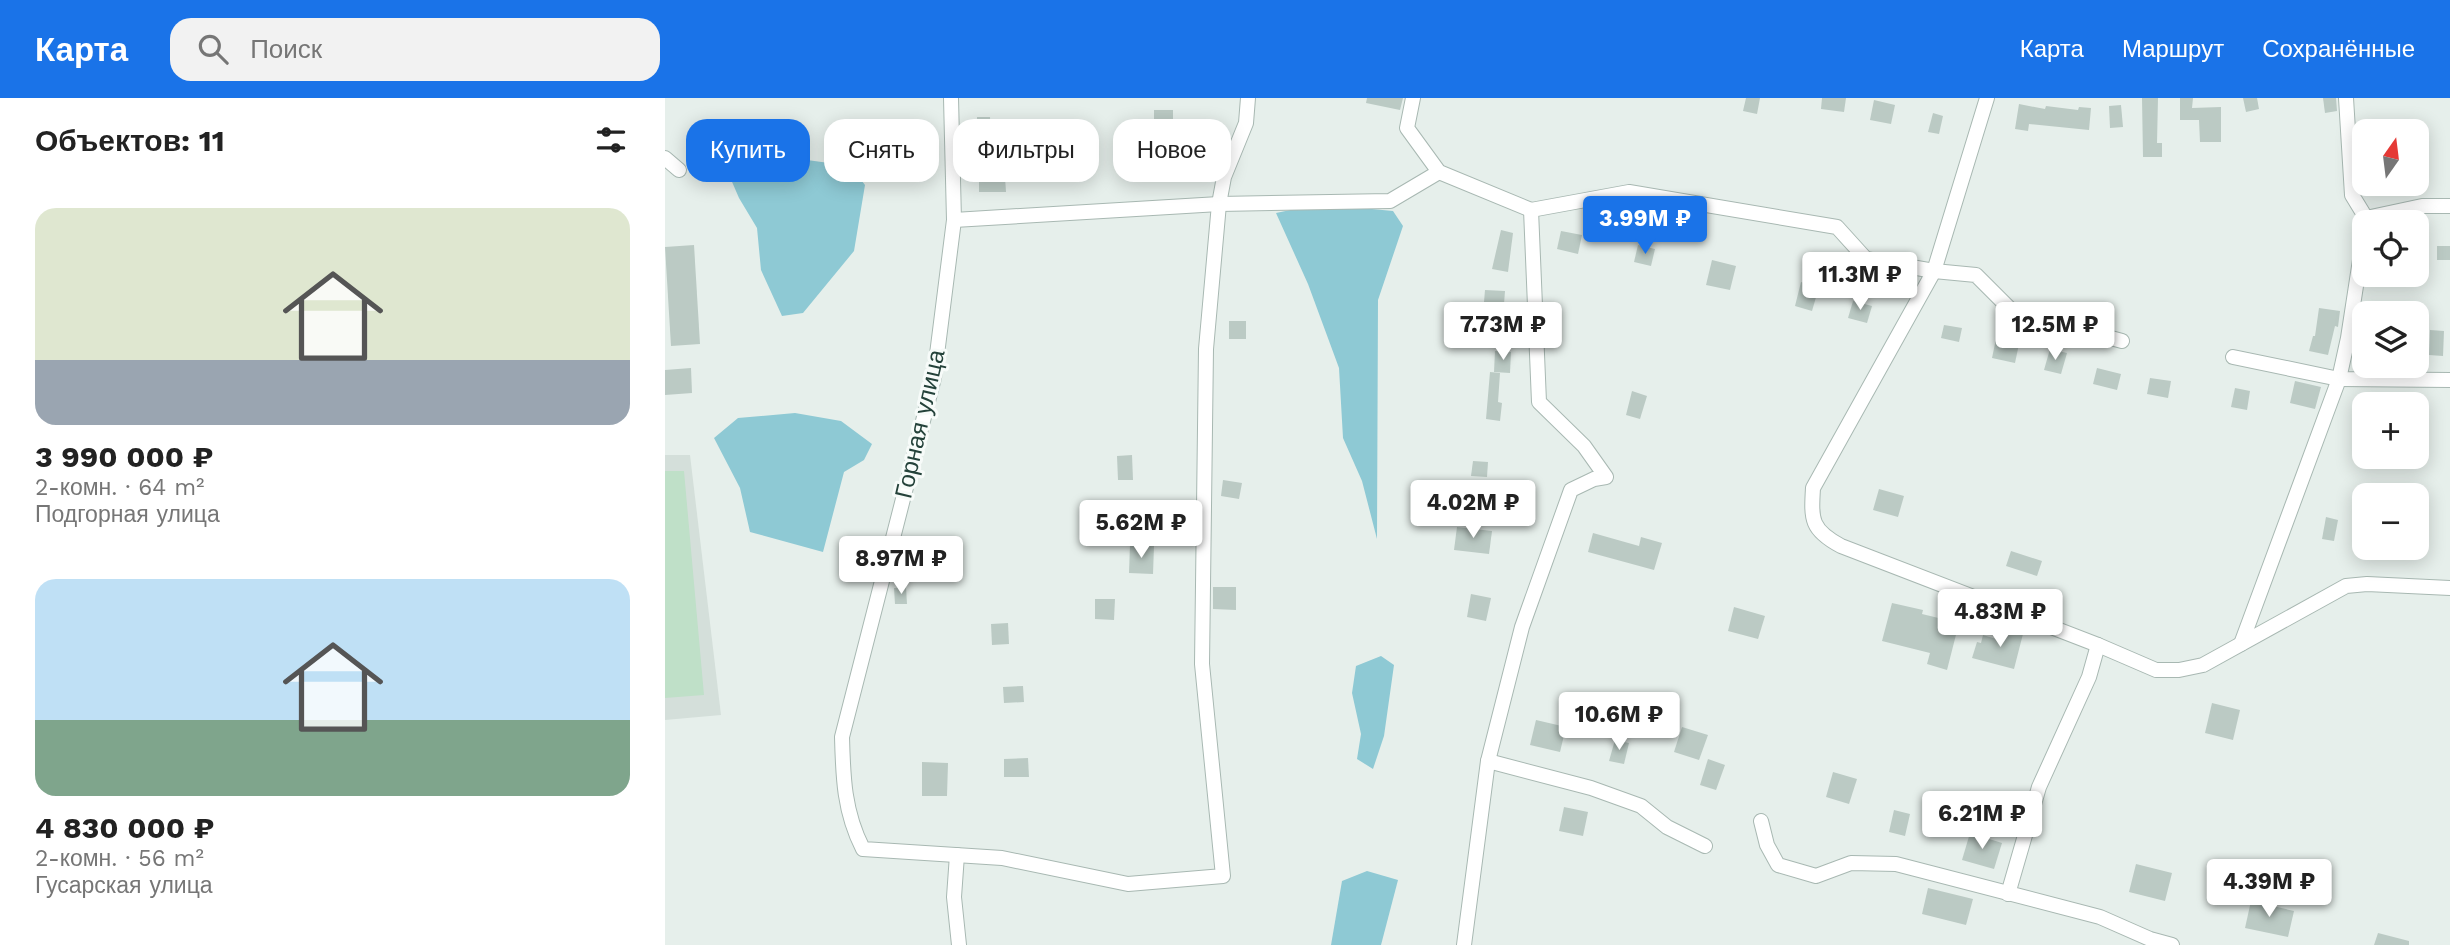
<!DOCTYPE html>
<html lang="ru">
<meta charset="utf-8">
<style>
body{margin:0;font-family:"Work Sans",sans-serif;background:#f2f2f2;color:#222;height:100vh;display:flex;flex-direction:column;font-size:26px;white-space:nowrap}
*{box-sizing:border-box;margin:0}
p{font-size:23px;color:#767676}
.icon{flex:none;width:38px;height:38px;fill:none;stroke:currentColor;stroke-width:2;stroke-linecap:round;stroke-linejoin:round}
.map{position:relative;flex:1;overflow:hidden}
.drawer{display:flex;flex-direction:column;background:#fff;width:665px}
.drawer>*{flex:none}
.banner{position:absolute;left:21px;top:21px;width:665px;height:63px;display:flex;gap:14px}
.needle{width:46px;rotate:14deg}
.controls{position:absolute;left:1687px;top:21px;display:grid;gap:14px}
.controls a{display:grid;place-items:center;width:77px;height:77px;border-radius:14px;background:#fff;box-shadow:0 4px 18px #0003;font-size:35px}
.price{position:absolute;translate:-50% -60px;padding:0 16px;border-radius:7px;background:#fff;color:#222;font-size:23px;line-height:46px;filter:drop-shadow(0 2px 4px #0008)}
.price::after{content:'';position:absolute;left:50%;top:42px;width:21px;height:16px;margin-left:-10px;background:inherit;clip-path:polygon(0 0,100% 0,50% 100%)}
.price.active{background:#1a73e8;color:#fff}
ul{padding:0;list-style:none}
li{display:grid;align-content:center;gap:14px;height:371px;padding:0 35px}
li span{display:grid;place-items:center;height:217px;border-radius:21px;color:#555}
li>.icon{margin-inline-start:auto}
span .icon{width:126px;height:126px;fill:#fffc;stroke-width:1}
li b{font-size:30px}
h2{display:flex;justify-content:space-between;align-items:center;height:84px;padding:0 35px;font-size:30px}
.chip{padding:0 24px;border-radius:21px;background:#fff;box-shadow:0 4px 18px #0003;font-size:24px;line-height:63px}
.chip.active{background:#1a73e8;color:#fff}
header{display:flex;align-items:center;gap:42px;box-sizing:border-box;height:98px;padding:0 35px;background:#1a73e8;color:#fff}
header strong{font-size:33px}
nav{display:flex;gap:38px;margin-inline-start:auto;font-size:24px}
.search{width:490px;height:63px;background:#f2f2f2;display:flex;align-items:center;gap:18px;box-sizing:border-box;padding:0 24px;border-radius:21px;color:#767676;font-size:26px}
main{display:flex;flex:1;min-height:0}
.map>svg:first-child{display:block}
</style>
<header>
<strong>Карта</strong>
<div class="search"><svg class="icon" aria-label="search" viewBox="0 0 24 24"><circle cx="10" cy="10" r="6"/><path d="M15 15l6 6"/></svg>Поиск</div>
<nav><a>Карта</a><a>Маршрут</a><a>Сохранённые</a></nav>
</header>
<main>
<section class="drawer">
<h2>Объектов: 11<svg class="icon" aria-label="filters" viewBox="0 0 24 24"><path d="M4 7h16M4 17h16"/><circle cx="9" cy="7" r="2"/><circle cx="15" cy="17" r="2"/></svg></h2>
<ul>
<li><span style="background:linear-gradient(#dfe7d0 70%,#9aa5b1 0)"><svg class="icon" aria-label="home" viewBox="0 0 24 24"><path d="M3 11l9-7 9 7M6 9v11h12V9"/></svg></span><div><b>3 990 000 ₽</b><p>2-комн. · 64 m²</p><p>Подгорная улица</p></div></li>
<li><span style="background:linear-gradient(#bfe0f5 65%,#7fa58c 0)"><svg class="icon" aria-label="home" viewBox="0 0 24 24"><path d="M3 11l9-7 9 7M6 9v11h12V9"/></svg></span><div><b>4 830 000 ₽</b><p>2-комн. · 56 m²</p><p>Гусарская улица</p></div></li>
</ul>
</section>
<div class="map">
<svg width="1785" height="847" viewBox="0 0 1785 847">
<rect width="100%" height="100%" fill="#e6efeb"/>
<path fill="#d4dfda" d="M0,357H25L56,617L0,622Z"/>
<path fill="#bfe0c8" d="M0,373H19L39,597L0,600Z"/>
<g fill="#8ec9d4">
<path d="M98,56L164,65L182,64L200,87L189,153L138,215L117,218L96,172L92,130L74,100L58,63Z"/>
<path d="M654,106L728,113L738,128L713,202L712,441L697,383L678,340L674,270L643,186L611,115Z"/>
<path d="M130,315L176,323L207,346L199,362L179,374L158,454L85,434L75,390L49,340L73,320Z"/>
<path d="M716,558L729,567L719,638L708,671L692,661L696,636L687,595L691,568Z"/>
<path d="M702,773L733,782L716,847H666L677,783Z"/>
</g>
<g fill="#bbcac4">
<path d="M702,0H738L735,12L701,5Z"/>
<path d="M1081,0H1095L1092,16L1078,13Z"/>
<path d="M1157,0H1181L1179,14L1156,11Z"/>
<path d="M1477,0H1493L1492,45H1497V59H1478Z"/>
<path d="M1515,0H1528L1527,10L1556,9V44H1535L1534,22H1515Z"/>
<path d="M1578,0H1592L1594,11L1581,14Z"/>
<path d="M1658,0H1671L1672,13L1660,15Z"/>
<path d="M1209,2L1230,7L1226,26L1205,22Z"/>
<path d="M1354,6L1380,11L1381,8L1413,12L1414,9L1426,10L1424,32L1364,26L1363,33L1350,31Z"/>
<path d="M1456,7L1458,29L1445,30L1444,8Z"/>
<path d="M489,12H508V26L489,27Z"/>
<path d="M1268,15L1278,18L1274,36L1263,34Z"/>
<path d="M312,19H325L326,41H312Z"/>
<path d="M495,48L518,49L517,74L494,73Z"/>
<path d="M314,79H340L341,94H314Z"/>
<path d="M836,132L848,135L843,174L827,171Z"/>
<path d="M896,133L917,137L913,156L892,151Z"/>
<path d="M29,147L35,246L6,248L0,149Z"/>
<path d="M973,147L990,151L986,168L969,164Z"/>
<rect x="1772" y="148" width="13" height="14"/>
<path d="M1047,162L1071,168L1065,192L1041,187Z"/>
<path d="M1136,184L1154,189L1147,213L1130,208Z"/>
<path d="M820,192L840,193L839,206L819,204Z"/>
<path d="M1188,203L1207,208L1202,225L1183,220Z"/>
<path d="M1654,210L1675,213L1673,229L1670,228L1663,257L1644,253L1648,238H1650Z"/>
<rect x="564" y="223" width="17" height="18"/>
<path d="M1279,227L1297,230L1294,244L1276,240Z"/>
<path d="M1765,232L1779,233L1778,258L1764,257Z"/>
<path d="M1331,241L1354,246L1350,265L1327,260Z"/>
<path d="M1385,251L1402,255L1396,276L1379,272Z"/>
<path d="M830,253L846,254L845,275L829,274Z"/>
<path d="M26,270L27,295L0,297V272Z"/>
<path d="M1432,270L1456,276L1452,292L1428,286Z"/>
<path d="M825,274L835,275L833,304L837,305L835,323L821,321Z"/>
<path d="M1485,280L1506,283L1503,300L1482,296Z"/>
<path d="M1630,283L1656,289L1650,311L1625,305Z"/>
<path d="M1570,290L1585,293L1582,312L1566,309Z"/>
<path d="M967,293L982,298L975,321L961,317Z"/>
<path d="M467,357L468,382H453L452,358Z"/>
<path d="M808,363L823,364L822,379L806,378Z"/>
<path d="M558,382L577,385L574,401L556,398Z"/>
<path d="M1214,391L1239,398L1233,419L1208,412Z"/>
<path d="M1661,419L1673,422L1669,443L1657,441Z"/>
<path d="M792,429L827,433L824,456L789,452Z"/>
<path d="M928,435L974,448L976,439L997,445L989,472L923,454Z"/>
<path d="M465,447L489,448L488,476L464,475Z"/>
<path d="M1346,453L1377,463L1372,478L1341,468Z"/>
<path d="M241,489L242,506H230L229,490Z"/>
<path d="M548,489H571V512L548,511Z"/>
<path d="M806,496L826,500L821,523L802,519Z"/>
<path d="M430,501H450L449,522L430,521Z"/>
<path d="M1227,505L1258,512L1257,516L1294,525L1282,572L1262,566L1265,555L1217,543Z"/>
<path d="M1069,509L1100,518L1093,541L1063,533Z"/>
<path d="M343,525L344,546L327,547L326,526Z"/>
<path d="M1342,528L1359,532L1349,571L1307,560L1312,544L1316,545L1318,537L1338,543Z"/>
<path d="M358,588L359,604L339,605L338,589Z"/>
<path d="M1547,605L1575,612L1568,642L1540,635Z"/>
<path d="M871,622L901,629L895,654L865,647Z"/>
<path d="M1017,629L1043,637L1034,662L1009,654Z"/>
<path d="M950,642L964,645L959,666L944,663Z"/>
<path d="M363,660L364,679H339V661Z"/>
<path d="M1043,661L1060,667L1051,692L1035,687Z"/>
<path d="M257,664L283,665L282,698H257Z"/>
<path d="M1168,674L1192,681L1184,706L1161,699Z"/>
<path d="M899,709L923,714L918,738L894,733Z"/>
<path d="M1229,712L1245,716L1240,738L1224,734Z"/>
<path d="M1305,735L1337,745L1329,771L1297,762Z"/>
<path d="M1471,766L1507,775L1500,803L1464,794Z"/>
<path d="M1263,790L1308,801L1301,827L1257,816Z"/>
<path d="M1586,803L1629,813L1623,839L1580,830Z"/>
<path d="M1713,835L1744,843V847H1709Z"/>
</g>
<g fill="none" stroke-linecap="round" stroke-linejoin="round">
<defs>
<g id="street">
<path d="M286,0L289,122L269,280L177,639C178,679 179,714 198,751L337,760L463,786L558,778L537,566L541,251L554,106L559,79L581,25L583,0"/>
<path d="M748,0L742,30L774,74L866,112"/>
<path d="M1322,0L1269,173L1148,390C1146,422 1146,432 1176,448L1433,547L1491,572H1514L1538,567L1681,488L1702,486L1785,490"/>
<path d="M1681,0L1687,97L1701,120L1700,124"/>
<path d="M0,60L14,72"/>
<path d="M866,112L964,94L1172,129L1201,161L1269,173L1311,177L1347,213L1457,243"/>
<path d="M1701,120L1757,108H1785"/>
<path d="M289,122L554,106L725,103L774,74"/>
<path d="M1568,259L1674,281L1785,282"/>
<path d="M1576,546L1674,281L1683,240L1699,136"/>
<path d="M823,663L926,690L976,708L1002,729L1040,748"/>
<path d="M1096,723L1102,747L1113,767L1151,778L1186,765L1231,766L1435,819L1485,841L1507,847"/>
<path d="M292,757L289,799L294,847"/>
<path d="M1343,796L1374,689L1424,579L1433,547"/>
<path d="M799,847L823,663L857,529L906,392L929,381L941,379L919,348L874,304L866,112"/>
</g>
</defs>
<use href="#street" stroke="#a8b8b2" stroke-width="16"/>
<use href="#street" stroke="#fff" stroke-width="14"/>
</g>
<g text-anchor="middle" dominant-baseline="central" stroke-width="6" stroke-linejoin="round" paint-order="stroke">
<g font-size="24" fill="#24423a" stroke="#f7fbf9">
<text transform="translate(255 326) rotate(-77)">Горная улица</text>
</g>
</g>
</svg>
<div class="controls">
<a><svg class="needle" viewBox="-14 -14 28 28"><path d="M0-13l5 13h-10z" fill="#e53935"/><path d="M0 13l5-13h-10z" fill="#767676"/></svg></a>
<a><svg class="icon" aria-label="locate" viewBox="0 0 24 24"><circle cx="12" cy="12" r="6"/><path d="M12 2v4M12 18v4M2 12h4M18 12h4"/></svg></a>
<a><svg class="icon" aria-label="layers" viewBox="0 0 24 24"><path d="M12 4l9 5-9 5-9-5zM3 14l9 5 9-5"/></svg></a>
<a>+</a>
<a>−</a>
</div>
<b class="price active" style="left:980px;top:158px">3.99M ₽</b>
<b class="price" style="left:1195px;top:214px">11.3M ₽</b>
<b class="price" style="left:838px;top:264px">7.73M ₽</b>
<b class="price" style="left:1390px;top:264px">12.5M ₽</b>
<b class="price" style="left:808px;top:442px">4.02M ₽</b>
<b class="price" style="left:476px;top:462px">5.62M ₽</b>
<b class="price" style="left:236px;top:498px">8.97M ₽</b>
<b class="price" style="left:1335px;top:551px">4.83M ₽</b>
<b class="price" style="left:954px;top:654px">10.6M ₽</b>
<b class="price" style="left:1317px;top:753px">6.21M ₽</b>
<b class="price" style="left:1604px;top:821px">4.39M ₽</b>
<div class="banner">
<a class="chip active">Купить</a>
<a class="chip">Снять</a>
<a class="chip">Фильтры</a>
<a class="chip">Новое</a>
</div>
</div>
</main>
